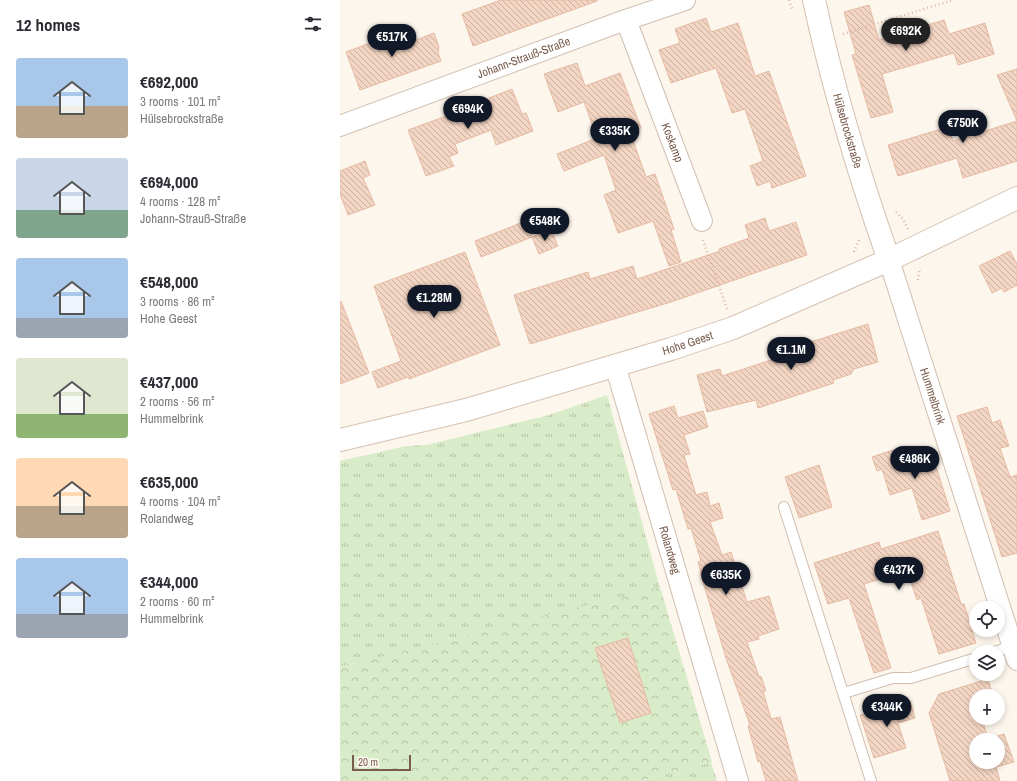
<!DOCTYPE html>
<meta charset="utf-8">
<style>
body{margin:0;font-family:"Archivo Narrow",sans-serif;background:#f2f2f3;color:#2b2b33;height:100vh;display:flex;flex-direction:column;font-size:15px;white-space:nowrap}
*{box-sizing:border-box;margin:0}
p{font-size:13px;color:#7c7c81}
.icon{flex:none;width:22px;height:22px;fill:none;stroke:currentColor;stroke-width:2;stroke-linecap:round;stroke-linejoin:round}
.map{position:relative;flex:1;overflow:hidden}
.sheet{display:flex;flex-direction:column;background:#fff;width:340px}
.sheet>*{flex:none}
.controls{position:absolute;left:629px;top:601px;display:grid;gap:8px}
.controls a{display:grid;place-items:center;width:36px;height:36px;border-radius:50%;background:#fff;box-shadow:0 2px 6px #0003;font-size:20px}
.scale{position:absolute;left:12px;bottom:10px;width:59px;box-sizing:border-box;padding-left:4px;border:2px solid #7a5c4d;border-top:0;font-size:11px;line-height:14px;white-space:nowrap;color:#7a5c4d;-webkit-text-stroke:3px #fffaf3;paint-order:stroke}
.price{position:absolute;translate:-50% -34px;padding:0 9px;border-radius:14px;background:#111827;color:#fff;font-size:13px;line-height:26px;filter:drop-shadow(0 1px 2px #0008)}
.price::after{content:'';position:absolute;left:50%;top:24px;width:12px;height:9px;margin-left:-6px;background:inherit;clip-path:polygon(0 0,100% 0,50% 100%)}
.price.selected{background:#222;color:#fff}
ul{padding:0;list-style:none}
li{display:flex;align-items:center;gap:12px;height:100px;padding:0 16px}
li span{display:grid;place-items:center;flex:none;width:112px;height:80px;border-radius:4px;color:#555}
li>.icon{margin-inline-start:auto}
span .icon{width:48px;height:48px;fill:#fffc;stroke-width:1}
li b{font-size:17px}
h2{display:flex;justify-content:space-between;align-items:center;height:48px;padding:0 16px;font-size:17px}
main{display:flex;flex:1;min-height:0}
.map>svg:first-child{display:block}
</style>
<main>
<section class="sheet">
<h2>12 homes<svg class="icon" aria-label="filters" viewBox="0 0 24 24"><path d="M4 7h16M4 17h16"/><circle cx="9" cy="7" r="2"/><circle cx="15" cy="17" r="2"/></svg></h2>
<ul>
<li><span style="background:linear-gradient(#a9c7e8 60%,#b9a48a 0)"><svg class="icon" aria-label="home" viewBox="0 0 24 24"><path d="M3 11l9-7 9 7M6 9v11h12V9"/></svg></span><div><b>€692,000</b><p>3 rooms · 101 m²</p><p>Hülsebrockstraße</p></div></li>
<li><span style="background:linear-gradient(#c9d6e8 65%,#7fa58c 0)"><svg class="icon" aria-label="home" viewBox="0 0 24 24"><path d="M3 11l9-7 9 7M6 9v11h12V9"/></svg></span><div><b>€694,000</b><p>4 rooms · 128 m²</p><p>Johann-Strauß-Straße</p></div></li>
<li><span style="background:linear-gradient(#a9c7e8 75%,#9aa5b1 0)"><svg class="icon" aria-label="home" viewBox="0 0 24 24"><path d="M3 11l9-7 9 7M6 9v11h12V9"/></svg></span><div><b>€548,000</b><p>3 rooms · 86 m²</p><p>Hohe Geest</p></div></li>
<li><span style="background:linear-gradient(#dfe7d0 70%,#8fb573 0)"><svg class="icon" aria-label="home" viewBox="0 0 24 24"><path d="M3 11l9-7 9 7M6 9v11h12V9"/></svg></span><div><b>€437,000</b><p>2 rooms · 56 m²</p><p>Hummelbrink</p></div></li>
<li><span style="background:linear-gradient(#ffd9b3 60%,#b9a48a 0)"><svg class="icon" aria-label="home" viewBox="0 0 24 24"><path d="M3 11l9-7 9 7M6 9v11h12V9"/></svg></span><div><b>€635,000</b><p>4 rooms · 104 m²</p><p>Rolandweg</p></div></li>
<li><span style="background:linear-gradient(#a9c7e8 70%,#9aa5b1 0)"><svg class="icon" aria-label="home" viewBox="0 0 24 24"><path d="M3 11l9-7 9 7M6 9v11h12V9"/></svg></span><div><b>€344,000</b><p>2 rooms · 60 m²</p><p>Hummelbrink</p></div></li>
</ul>
</section>
<div class="map">
<svg width="677" height="781" viewBox="0 0 677 781">
<defs>
<pattern id="grass-tufts" width="24" height="20" patternUnits="userSpaceOnUse"><rect width="24" height="20" fill="#d8ecc9"/><path d="M3 7l-1-3M5 7V3M7 7l1-3M15 17l-1-3M17 17v-4M19 17l1-3" fill="none" stroke="#b4c2a5"/></pattern>
<pattern id="forest-crowns" width="20" height="18" patternUnits="userSpaceOnUse"><rect width="20" height="18" fill="#d8ecc9"/><path d="M2 6a3 3 0 1 1 6 0M12 15a3 3 0 1 1 6 0" fill="none" stroke="#b4c2a5"/></pattern>
<pattern id="building-back-hatch" width="6" height="6" patternUnits="userSpaceOnUse"><rect width="6" height="6" fill="#f3d5c3"/><path d="M-1 5l2 2M0 0l6 6M5-1l2 2" fill="none" stroke="#cab0a1"/></pattern>
</defs>
<rect width="100%" height="100%" fill="#fdf6ec"/>
<g fill="url(#grass-tufts)">
<path d="M267,395L320,588L0,667V461L66,446L87,445L209,415Z"/>
<path d="M371,762L377,781H299Z"/>
</g>
<path fill="url(#forest-crowns)" d="M320,587L372,762L299,781H0V667Z"/>
<g fill="url(#building-back-hatch)" stroke="#e6bba3" fill-rule="evenodd">
<path d="M161,0H257V1L133,46L122,14Z"/>
<path d="M529,5L539,40L604,20L609,34L645,23L654,54L618,65L614,53L542,74L553,112L531,118L512,55L516,54L504,12Z"/>
<path d="M366,18L371,32L398,23L415,76L429,71L466,176L432,188L430,181L417,186L410,166L423,161L405,109L392,113L376,68L331,83L319,50L340,43L335,29Z"/>
<path d="M62,31L66,44L94,33L99,47L98,53L101,61L20,90L6,52Z"/>
<path d="M237,63L245,86L280,73L301,128L290,132L306,177L315,174L334,229L331,230L341,262L329,266L313,221L278,233L264,195L276,190L264,155L224,171L217,154L257,138L244,102L218,112L204,74Z"/>
<path d="M677,69V161L623,178L617,158L558,176L548,145L608,127L613,141L677,121L657,75Z"/>
<path d="M172,89L182,114L186,113L193,131L156,145L151,130L115,144L118,153L109,157L114,166L86,176L68,130L150,100L149,98Z"/>
<path d="M25,161L30,175L23,178L35,205L8,215L0,194V171Z"/>
<path d="M425,218L429,231L456,222L467,255L331,302L190,344L174,295L248,272L250,279L293,266L297,279L380,251L379,249L409,238L405,225Z"/>
<path d="M186,221L192,237L141,257L135,241Z"/>
<path d="M211,229L218,246L199,254L192,237Z"/>
<path d="M670,251L677,264V285L664,292L662,288L652,293L639,266Z"/>
<path d="M125,252L160,345L69,379L68,377L38,388L32,372L61,361L34,286Z"/>
<path d="M1,301L29,373L0,384V302Z"/>
<path d="M528,324L538,362L514,369L511,374L493,380L494,383L418,408L416,400L367,412L357,375L380,369L382,376L437,358L435,353Z"/>
<path d="M334,406L338,418L363,411L368,427L344,435L350,454L344,455L356,495L367,492L370,506L379,503L383,518L370,522L382,555L391,552L407,602L429,596L439,629L418,636L419,639L407,642L419,677L421,676L426,691H423L431,719L440,717L458,781H426L420,761L418,762L408,726L410,725L386,658L360,572H361L358,562L361,561L351,528L348,529L336,489L333,490L309,414Z"/>
<path d="M647,407L652,423L660,420L669,446L660,448L670,477L677,475V553L662,557L617,416Z"/>
<path d="M590,447L610,511L582,520L572,488L550,495L542,469L537,471L532,457L553,450L555,458Z"/>
<path d="M479,465L492,507L459,518L445,477Z"/>
<path d="M598,531L621,604H624L636,643L599,654L581,598L577,600L567,571L524,584L551,668L534,673L509,598L488,604L474,563L539,542L541,549Z"/>
<path d="M288,638L311,713L280,723L255,648Z"/>
<path d="M648,679L653,696H635L636,718H642L648,739L664,734L674,762L656,767L660,781H610L589,713L599,694ZM636,740H658V762H636Z"/>
<path d="M570,701L575,718L558,723L566,748L534,758L520,715Z"/>
</g>
<g fill="none" stroke-linecap="round" stroke-linejoin="round">
<defs>
<g id="lane">
<path d="M444,507L531,781"/>
<path d="M654,652L673,646"/>
<path d="M504,693L553,678H571L636,658"/>
</g>
<g id="street">
<path id="s1" d="M286,20L362,221"/>
<path id="s2" d="M0,126L277,23L345,0"/>
<path id="s3" d="M549,260L677,660"/>
<path id="s4" d="M275,365L398,781"/>
</g>
<g id="secondary">
<path id="s5" d="M474,0C493,88 519,175 549,260"/>
<path id="s6" d="M0,440L126,410L331,349L393,328L549,260L677,198"/>
</g>
</defs>
<use href="#lane" stroke="#d1beb0" stroke-width="12"/>
<use href="#street" stroke="#d1beb0" stroke-width="22"/>
<use href="#secondary" stroke="#d6c0b0" stroke-width="24"/>
<g stroke="#d9b8a5" stroke-width="2.5" stroke-dasharray="1 3" stroke-linecap="butt">
<path d="M449,0L453,11"/>
<path d="M503,34L613,0"/>
<path d="M556,212L563,219L568,229"/>
<path d="M363,240L387,309"/>
<path d="M514,252L519,240"/>
<path d="M578,280L580,268"/>
</g>
<use href="#lane" stroke="#fff" stroke-width="10"/>
<use href="#street" stroke="#fff" stroke-width="20"/>
<use href="#secondary" stroke="#fff" stroke-width="22"/>
</g>
<g text-anchor="middle" dominant-baseline="central" stroke-width="4" stroke-linejoin="round" paint-order="stroke">
<g font-size="12" fill="#7a5c4d" stroke="#fffaf3">
<text stroke="none"><textPath href="#s2" startOffset="196">Johann-Strauß-Straße</textPath></text>
<text stroke="none"><textPath href="#s5" startOffset="135">Hülsebrockstraße</textPath></text>
<text stroke="none"><textPath href="#s1" startOffset="131">Koskamp</textPath></text>
<text stroke="none"><textPath href="#s6" startOffset="361">Hohe Geest</textPath></text>
<text stroke="none"><textPath href="#s3" startOffset="143">Hummelbrink</textPath></text>
<text stroke="none"><textPath href="#s4" startOffset="193">Rolandweg</textPath></text>
</g>
</g>
</svg>
<div class="controls">
<a><svg class="icon" aria-label="locate" viewBox="0 0 24 24"><circle cx="12" cy="12" r="6"/><path d="M12 2v4M12 18v4M2 12h4M18 12h4"/></svg></a>
<a><svg class="icon" aria-label="layers" viewBox="0 0 24 24"><path d="M12 4l9 5-9 5-9-5zM3 14l9 5 9-5"/></svg></a>
<a>+</a>
<a>−</a>
</div>
<div class="scale">20 m</div>
<b class="price selected" style="left:566px;top:52px">€692K</b>
<b class="price" style="left:52px;top:58px">€517K</b>
<b class="price" style="left:128px;top:130px">€694K</b>
<b class="price" style="left:623px;top:144px">€750K</b>
<b class="price" style="left:275px;top:152px">€335K</b>
<b class="price" style="left:205px;top:242px">€548K</b>
<b class="price" style="left:94px;top:319px">€1.28M</b>
<b class="price" style="left:451px;top:371px">€1.1M</b>
<b class="price" style="left:575px;top:480px">€486K</b>
<b class="price" style="left:559px;top:591px">€437K</b>
<b class="price" style="left:386px;top:596px">€635K</b>
<b class="price" style="left:547px;top:728px">€344K</b>
</div>
</main>
